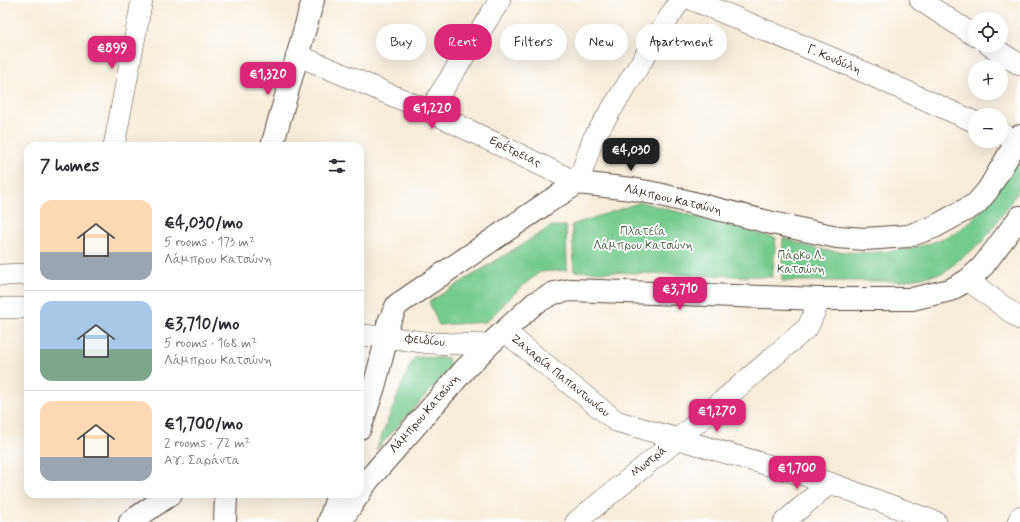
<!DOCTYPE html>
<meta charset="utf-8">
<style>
body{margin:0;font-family:Mynerve,sans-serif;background:#f7f7f7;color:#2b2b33;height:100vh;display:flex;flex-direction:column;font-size:15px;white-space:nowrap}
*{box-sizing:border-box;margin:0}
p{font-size:13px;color:#7c7c81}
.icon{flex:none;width:22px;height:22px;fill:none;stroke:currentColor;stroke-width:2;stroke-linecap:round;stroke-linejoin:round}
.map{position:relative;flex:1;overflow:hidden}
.panel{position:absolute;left:24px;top:142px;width:340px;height:356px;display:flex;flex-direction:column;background:#fff;border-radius:12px;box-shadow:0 4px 16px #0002}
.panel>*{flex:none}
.top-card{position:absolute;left:376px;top:24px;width:380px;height:36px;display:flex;gap:8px}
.fabs{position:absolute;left:968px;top:12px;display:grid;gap:8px}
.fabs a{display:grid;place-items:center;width:40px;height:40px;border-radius:50%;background:#fff;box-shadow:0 4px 16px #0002;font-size:20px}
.price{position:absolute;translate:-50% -34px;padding:0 9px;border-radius:8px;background:#db2777;color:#fff;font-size:13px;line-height:26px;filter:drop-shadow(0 1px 2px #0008)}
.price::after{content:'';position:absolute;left:50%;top:24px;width:12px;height:9px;margin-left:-6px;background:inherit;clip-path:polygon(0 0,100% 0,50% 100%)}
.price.active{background:#222;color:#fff}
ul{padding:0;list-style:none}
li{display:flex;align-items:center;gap:12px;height:100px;padding:0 16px}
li+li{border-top:1px solid #e1e1e2}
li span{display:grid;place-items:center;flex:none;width:112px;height:80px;border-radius:12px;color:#555}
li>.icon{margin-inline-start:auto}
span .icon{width:48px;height:48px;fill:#fffc;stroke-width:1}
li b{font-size:17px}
h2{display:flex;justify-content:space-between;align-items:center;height:48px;padding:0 16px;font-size:17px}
.tag{padding:0 14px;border-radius:18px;background:#fff;box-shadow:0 4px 16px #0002;font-size:14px;line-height:36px}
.tag.active{background:#db2777;color:#fff}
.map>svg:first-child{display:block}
</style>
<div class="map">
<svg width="1020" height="522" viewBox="0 0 1020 522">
<rect width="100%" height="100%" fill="#fff"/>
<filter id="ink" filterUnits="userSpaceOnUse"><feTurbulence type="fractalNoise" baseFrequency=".025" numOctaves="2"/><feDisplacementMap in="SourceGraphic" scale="8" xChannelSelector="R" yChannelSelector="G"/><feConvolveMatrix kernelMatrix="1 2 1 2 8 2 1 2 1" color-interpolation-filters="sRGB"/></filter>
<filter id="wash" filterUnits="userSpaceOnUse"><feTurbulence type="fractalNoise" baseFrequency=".012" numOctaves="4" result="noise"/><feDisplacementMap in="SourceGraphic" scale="16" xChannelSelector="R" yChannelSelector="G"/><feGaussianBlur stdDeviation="0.9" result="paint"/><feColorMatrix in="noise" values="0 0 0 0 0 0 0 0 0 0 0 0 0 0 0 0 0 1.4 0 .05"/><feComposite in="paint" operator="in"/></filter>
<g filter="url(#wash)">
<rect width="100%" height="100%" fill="#f7ecda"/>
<g fill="#73ca8f" stroke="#577a56">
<path d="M1020,149V189L984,240L943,273L902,281H782L783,238C796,242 810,248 824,250C871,256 936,253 972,220C993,201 1006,173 1020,149Z"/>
<path d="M641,202L776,238L772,277L574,271L572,225Z"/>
<path d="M552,226H566L567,270L540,272L521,287L486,322L439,325L429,302Z"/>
<path d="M415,357L448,358L450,368L376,450L409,367Z"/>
</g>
</g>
<g filter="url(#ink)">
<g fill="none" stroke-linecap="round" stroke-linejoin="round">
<defs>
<g id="street">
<path d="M693,0L839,61L975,122"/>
<path d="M920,0L975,36"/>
<path d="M989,45L1020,65"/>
<path d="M297,55L429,111L578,183L593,139L680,0"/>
<path d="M429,111L500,0"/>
<path d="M1001,133L1017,141"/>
<path d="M114,146L142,0"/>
<path d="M0,275L28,274"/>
<path d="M968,280L1020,319"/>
<path d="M0,308H28"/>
<path d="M504,331L616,421L830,483L936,522"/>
<path d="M360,335L387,337L429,343L489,345"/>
<path d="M576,522L678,439L808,327L820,299"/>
<path d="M784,522L830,483"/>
<path d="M1018,522L1020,517"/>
</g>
<g id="secondary">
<path d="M272,146L313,0"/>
<path d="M360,428L374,387L387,337L388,324L397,305L545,204L578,183L632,189L658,194L772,223L837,237L865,239L908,236L934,227L976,204L988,190L1020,136"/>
<path d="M360,492L369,479L465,369L489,345L535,303L554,293L571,290L820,299H912L950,290L968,280L983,266L1020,217"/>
<path d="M130,522L171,494"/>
<path d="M225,522L226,494"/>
<path d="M329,522L338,494"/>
<path d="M340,522L359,494"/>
</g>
</defs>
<use href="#street" stroke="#57473a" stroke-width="22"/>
<use href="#secondary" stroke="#57473a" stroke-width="24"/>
<use href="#street" stroke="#fff" stroke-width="21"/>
<use href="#secondary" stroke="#fff" stroke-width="22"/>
</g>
</g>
<g text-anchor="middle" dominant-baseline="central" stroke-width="3.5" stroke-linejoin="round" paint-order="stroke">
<g font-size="12" fill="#3b2a1e" stroke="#fff">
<text transform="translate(834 60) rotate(23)">Γ. Κονδύλη</text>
<text transform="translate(515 152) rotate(26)">Ερέτρειας</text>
<text transform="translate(673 200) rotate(13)">Λάμπρου Κατσώνη</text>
<text transform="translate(425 341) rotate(6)">Φειδίου</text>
<text transform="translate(560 376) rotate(39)">Ζαχαρία Παπαντωνίου</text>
<text transform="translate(425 414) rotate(-49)">Λάμπρου Κατσώνη</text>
<text transform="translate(649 462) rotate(-39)">Μυστρά</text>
</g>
<g font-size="12" fill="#4f6246" stroke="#fff">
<text x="643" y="232">Πλατεία<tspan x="643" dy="14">Λάμπρου Κατσώνη</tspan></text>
<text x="801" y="256">Πάρκο Λ.<tspan x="801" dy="14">Κατσώνη</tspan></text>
</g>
</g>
</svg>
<div class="fabs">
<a><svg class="icon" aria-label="locate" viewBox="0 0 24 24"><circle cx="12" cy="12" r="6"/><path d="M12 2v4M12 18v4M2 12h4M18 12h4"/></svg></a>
<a>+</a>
<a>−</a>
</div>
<b class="price" style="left:112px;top:70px">€899</b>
<b class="price" style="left:268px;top:96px">€1,320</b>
<b class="price" style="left:432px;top:130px">€1,220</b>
<b class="price active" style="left:631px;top:172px">€4,030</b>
<b class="price" style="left:680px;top:311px">€3,710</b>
<b class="price" style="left:717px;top:433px">€1,270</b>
<b class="price" style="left:797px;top:490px">€1,700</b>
<div class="top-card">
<a class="tag">Buy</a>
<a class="tag active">Rent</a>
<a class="tag">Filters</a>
<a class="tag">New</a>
<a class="tag">Apartment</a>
</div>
<section class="panel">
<h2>7 homes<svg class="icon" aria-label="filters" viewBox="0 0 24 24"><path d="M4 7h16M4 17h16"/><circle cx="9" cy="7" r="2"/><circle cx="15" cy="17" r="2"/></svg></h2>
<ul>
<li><span style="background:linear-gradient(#ffd9b3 65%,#9aa5b1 0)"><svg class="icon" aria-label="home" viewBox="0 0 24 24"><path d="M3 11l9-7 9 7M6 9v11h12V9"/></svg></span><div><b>€4,030/mo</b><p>5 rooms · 173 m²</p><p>Λάμπρου Κατσώνη</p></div></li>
<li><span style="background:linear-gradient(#a9c7e8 60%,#7fa58c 0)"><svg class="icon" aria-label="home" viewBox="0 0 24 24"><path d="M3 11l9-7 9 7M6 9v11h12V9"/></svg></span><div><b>€3,710/mo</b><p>5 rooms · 168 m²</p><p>Λάμπρου Κατσώνη</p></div></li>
<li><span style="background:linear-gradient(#ffd9b3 70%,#9aa5b1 0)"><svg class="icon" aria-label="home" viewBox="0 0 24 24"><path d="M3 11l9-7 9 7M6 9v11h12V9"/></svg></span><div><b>€1,700/mo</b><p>2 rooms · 72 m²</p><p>Αγ. Σαράντα</p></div></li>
</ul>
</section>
</div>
